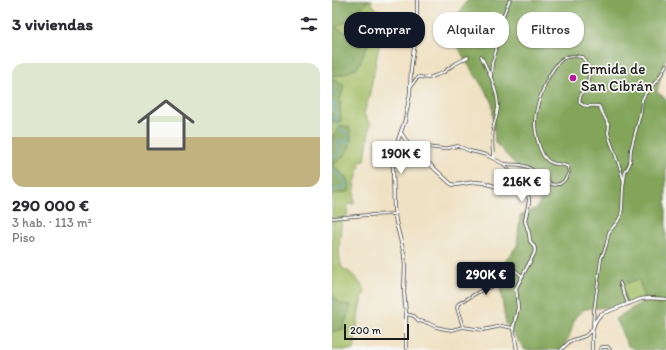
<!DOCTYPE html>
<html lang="es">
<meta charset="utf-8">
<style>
body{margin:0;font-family:Itim,sans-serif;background:#f2f2f3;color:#2b2b33;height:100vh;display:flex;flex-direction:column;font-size:15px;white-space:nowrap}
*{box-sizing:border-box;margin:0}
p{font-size:13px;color:#7c7c81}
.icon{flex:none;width:22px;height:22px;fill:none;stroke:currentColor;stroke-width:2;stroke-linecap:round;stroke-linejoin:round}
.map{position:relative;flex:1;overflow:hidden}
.details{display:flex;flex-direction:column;background:#fff;width:332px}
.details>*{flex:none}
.hud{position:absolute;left:12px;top:12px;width:262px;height:36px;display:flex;gap:8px}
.scale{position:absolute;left:12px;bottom:10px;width:65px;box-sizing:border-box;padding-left:4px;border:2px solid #1c1c1c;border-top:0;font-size:11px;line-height:14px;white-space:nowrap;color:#1c1c1c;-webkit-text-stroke:3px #f6f6f2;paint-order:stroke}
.price{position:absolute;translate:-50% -34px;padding:0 9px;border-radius:4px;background:#fff;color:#222;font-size:13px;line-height:26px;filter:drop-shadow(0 1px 2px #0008)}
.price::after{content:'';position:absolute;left:50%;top:24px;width:12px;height:9px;margin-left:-6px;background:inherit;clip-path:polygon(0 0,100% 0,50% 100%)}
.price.active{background:#111827;color:#fff}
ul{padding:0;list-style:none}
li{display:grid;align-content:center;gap:8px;height:212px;padding:0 12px}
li+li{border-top:1px solid #e1e1e2}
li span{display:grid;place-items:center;height:124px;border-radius:12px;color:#555}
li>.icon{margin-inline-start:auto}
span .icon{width:72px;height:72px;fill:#fffc;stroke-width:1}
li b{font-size:17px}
h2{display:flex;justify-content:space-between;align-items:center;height:48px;padding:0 12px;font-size:17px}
.chip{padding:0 14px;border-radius:16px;background:#fff;box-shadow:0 1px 3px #0004;font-size:14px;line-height:36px}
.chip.active{background:#111827;color:#fff}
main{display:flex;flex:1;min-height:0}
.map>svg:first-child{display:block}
</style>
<main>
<section class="details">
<h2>3 viviendas<svg class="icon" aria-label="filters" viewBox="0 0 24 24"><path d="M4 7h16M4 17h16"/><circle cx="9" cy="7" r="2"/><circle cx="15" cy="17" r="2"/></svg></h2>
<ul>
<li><span style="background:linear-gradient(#dfe7d0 60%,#c2b280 0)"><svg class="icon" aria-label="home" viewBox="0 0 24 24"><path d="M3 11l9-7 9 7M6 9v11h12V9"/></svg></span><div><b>290 000 €</b><p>3 hab. · 113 m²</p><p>Piso</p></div></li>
</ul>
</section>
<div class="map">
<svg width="334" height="350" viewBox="0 0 334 350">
<rect width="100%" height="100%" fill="#f6f6f2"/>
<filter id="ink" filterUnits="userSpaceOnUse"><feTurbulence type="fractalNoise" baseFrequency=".025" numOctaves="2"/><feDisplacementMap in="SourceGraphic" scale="8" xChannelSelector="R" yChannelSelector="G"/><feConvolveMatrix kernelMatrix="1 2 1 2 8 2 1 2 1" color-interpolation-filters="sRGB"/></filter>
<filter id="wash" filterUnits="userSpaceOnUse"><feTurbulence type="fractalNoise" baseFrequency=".012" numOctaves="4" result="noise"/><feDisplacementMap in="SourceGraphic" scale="16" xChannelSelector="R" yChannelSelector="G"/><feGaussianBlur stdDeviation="0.9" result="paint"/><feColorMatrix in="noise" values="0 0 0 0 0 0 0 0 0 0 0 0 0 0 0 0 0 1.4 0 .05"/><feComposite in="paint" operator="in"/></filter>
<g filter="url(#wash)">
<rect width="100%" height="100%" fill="#efe1c3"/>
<g fill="#a3be65" stroke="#606d40">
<path d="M0,0H40L39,3L47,11L56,14L50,31L37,97L32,113L33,116L38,124L33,160L31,162L28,161L27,162L28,167L23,182L22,204H16L15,216L11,217L10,219C8,232 5,255 10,268C21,273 28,281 33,292L30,297V301L28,304L22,350H0Z"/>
<path d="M307,279L312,297L296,303L288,285Z"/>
</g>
<g fill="#82a55a" stroke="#4f603b">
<path d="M0,0H37L20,18L3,28L36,41L34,49L26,67L13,74L0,76Z"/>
<path d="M135,0H334V57L325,92L334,99V350H305L296,346L283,319L313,300L307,279L289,285L296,304L280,307L253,309L243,317L238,335L232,346L227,350H193L174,324L168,287L167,267L185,246L188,216L205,208L214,186L188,170L163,142L160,101L133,60L119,32L127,13Z"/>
<path d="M0,79L12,85L8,100L9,122L0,121Z"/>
<path d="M9,126L17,127C18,131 20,136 19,140C18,151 9,160 0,165V139L3,133Z"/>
<path d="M0,165L7,170L18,183L17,192L2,194L0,192Z"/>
<path d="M0,294L9,304L19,305L11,329L0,332Z"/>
</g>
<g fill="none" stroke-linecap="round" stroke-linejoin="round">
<g stroke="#55a4cf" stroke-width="1">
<path d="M0,84L5,88V91L0,96"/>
<path d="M0,102L3,106L6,128L9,131L13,132L17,135V139L15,144L8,140L5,142L8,152L5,156H0"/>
<path d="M0,117L5,120"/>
<path d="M0,170L2,172L8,174L10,179L15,185C11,188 5,190 0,189"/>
<path d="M0,298L1,302L0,304"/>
</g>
</g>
</g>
<g filter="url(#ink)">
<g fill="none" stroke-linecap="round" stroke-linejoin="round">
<defs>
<g id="minor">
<path d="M149,56C157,72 165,88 166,106C166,114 162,122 161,130C159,139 161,149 161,158"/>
<path d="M159,76L160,63L164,51L166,29L175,6L178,0"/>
<path d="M79,86L84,79L87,77L97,78L105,75L112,72L121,65L136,57"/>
<path d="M78,145L112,149L126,146L138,151L147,153L154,155L172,164L184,180L186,189"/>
<path d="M172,164L189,165L196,167L219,184C228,187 234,180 237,172L235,166C227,163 222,166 215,160C207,153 203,132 203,122C203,106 217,67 232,58C238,55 244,56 250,57C255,63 257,67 257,74C257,77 256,81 255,83C253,89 242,101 251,105C256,107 262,105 267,106L277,126L276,133L278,140L289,171L292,183"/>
<path d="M0,218L36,215L63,214"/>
<path d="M288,283L296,304"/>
<path d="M74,314L82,316L87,321L96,323L104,327L113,329L120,330L131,327L151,330L170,326L181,328"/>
<path d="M261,324L262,311L269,259L274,246L277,232L286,221L289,215L290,208L291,188L293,173L298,163L299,149L309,111L310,100L313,94L327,78L334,65"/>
<path d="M131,327L125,308L126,304L150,290L159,287L166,283L171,277L176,267L178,266L190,276"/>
<path d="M229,350L238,341L253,336L261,329"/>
<path d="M268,350L270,347H276L278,350"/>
</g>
<g id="tertiary">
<path d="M69,133L77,145L119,184L123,185L143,182L153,183L171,189H186L193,192L197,198V201L193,221L197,233L198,241L202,246L203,250L202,254L184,288L186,308L181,328L185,350"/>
<path d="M74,350V314L72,292L73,266L72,254L64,222L62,208L61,165L65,143L73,120L78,93L79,68L85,30V0"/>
<path d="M260,350C260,336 258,325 269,314L309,299L317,298L334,299"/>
</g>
</defs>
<use href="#minor" stroke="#3c3a35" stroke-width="3.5"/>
<use href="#tertiary" stroke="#3c3a35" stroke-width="4"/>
<use href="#minor" stroke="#fff" stroke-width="2"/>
<use href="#tertiary" stroke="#fff" stroke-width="2.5"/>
</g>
</g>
<circle fill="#b5179e" stroke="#f6f6f2" stroke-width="1.5" cx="241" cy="78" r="4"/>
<g text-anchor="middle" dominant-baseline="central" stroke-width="3.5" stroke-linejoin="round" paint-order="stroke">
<g font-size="15" fill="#1c1c1c" stroke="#f6f6f2" text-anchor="start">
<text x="249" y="69">Ermida de<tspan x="249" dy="17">San Cibrán</tspan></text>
</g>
</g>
</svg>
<div class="scale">200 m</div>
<b class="price" style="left:69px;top:175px">190K €</b>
<b class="price" style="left:190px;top:203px">216K €</b>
<b class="price active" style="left:154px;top:296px">290K €</b>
<div class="hud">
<a class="chip active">Comprar</a>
<a class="chip">Alquilar</a>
<a class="chip">Filtros</a>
</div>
</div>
</main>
